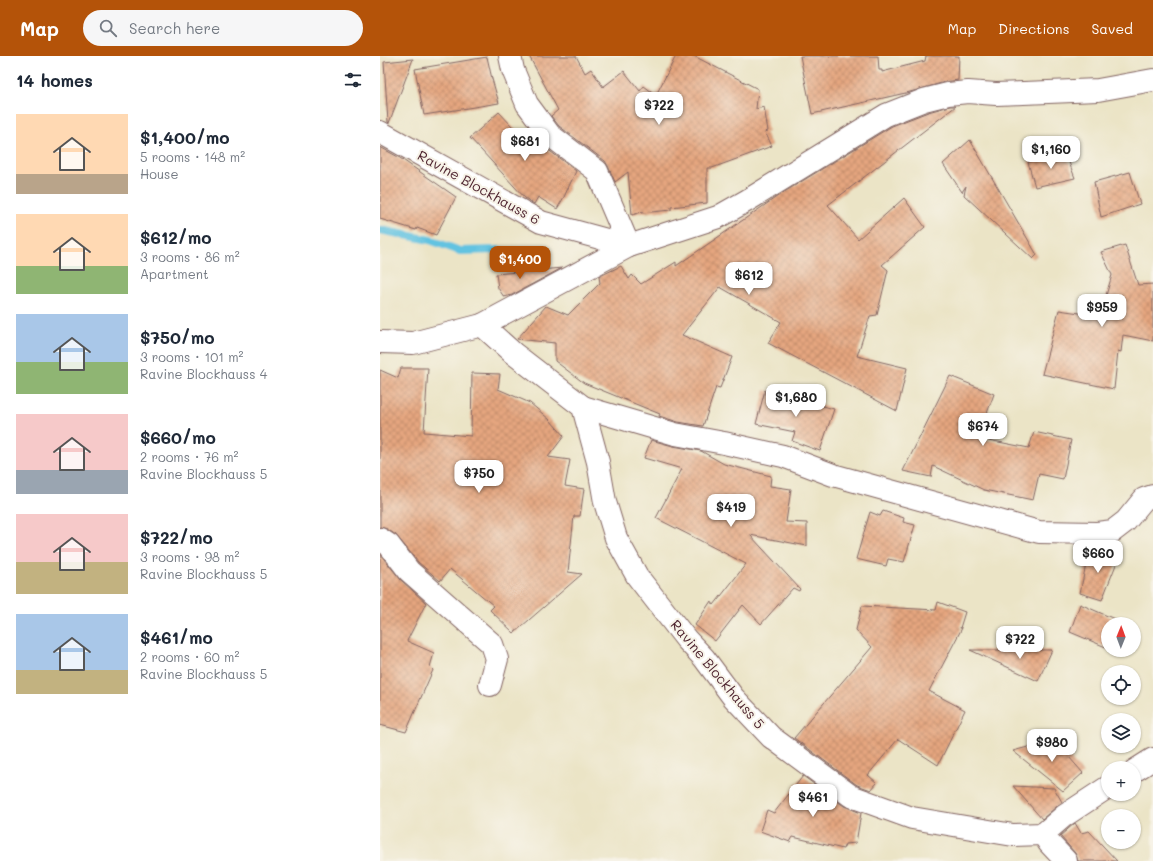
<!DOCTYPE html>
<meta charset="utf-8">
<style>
body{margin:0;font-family:Mali,sans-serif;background:#f6f6f7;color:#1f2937;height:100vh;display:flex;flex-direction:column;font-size:15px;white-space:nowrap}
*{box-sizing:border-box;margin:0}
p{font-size:13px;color:#747a83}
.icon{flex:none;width:22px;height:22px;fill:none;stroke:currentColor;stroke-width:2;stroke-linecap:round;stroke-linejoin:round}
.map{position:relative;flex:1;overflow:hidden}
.details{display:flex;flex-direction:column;background:#fff;width:380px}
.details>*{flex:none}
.needle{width:26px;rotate:1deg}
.fabs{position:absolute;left:721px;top:561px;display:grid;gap:8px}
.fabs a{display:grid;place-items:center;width:40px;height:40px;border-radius:50%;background:#fff;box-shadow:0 1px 3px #0004;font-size:20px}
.price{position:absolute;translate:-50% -34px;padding:0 9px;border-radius:8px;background:#fff;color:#222;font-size:13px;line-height:26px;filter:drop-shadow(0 1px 2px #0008)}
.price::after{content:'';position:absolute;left:50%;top:24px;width:12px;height:9px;margin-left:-6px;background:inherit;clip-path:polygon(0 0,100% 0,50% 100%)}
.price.active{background:#b45309;color:#fff}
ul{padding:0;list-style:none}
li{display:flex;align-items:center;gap:12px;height:100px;padding:0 16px}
li span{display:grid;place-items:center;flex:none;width:112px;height:80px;border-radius:0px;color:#555}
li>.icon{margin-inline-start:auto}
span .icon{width:48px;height:48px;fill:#fffc;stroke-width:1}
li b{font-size:17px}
h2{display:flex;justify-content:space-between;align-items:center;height:48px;padding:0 16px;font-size:17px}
header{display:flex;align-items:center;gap:24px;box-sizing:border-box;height:56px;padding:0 20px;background:#b45309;color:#fff}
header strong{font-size:19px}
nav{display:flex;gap:22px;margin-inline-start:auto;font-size:14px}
.search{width:280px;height:36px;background:#f6f6f7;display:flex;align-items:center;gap:10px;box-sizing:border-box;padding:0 14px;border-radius:22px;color:#747a83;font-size:15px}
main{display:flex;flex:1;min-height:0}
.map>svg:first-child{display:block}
</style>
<header>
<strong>Map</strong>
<div class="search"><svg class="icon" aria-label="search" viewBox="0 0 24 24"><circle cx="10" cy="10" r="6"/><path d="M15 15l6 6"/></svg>Search here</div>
<nav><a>Map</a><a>Directions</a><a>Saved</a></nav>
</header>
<main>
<section class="details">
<h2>14 homes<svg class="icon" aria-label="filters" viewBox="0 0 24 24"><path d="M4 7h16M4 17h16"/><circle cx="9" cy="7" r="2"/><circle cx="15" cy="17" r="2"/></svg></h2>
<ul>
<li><span style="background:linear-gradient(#ffd9b3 75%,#b9a48a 0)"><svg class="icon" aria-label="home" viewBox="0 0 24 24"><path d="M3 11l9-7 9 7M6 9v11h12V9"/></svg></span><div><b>$1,400/mo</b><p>5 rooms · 148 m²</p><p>House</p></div></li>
<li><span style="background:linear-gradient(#ffd9b3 65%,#8fb573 0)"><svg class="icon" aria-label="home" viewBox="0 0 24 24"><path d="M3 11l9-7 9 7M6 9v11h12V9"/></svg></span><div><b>$612/mo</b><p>3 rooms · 86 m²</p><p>Apartment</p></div></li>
<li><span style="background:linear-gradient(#a9c7e8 60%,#8fb573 0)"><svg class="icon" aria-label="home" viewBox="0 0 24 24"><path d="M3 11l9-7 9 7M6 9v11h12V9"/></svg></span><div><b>$750/mo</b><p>3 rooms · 101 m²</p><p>Ravine Blockhauss 4</p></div></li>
<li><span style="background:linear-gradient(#f6c9c9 70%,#9aa5b1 0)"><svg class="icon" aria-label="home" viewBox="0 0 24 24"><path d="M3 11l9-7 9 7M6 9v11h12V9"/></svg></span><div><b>$660/mo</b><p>2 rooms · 76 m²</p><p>Ravine Blockhauss 5</p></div></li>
<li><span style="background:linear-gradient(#f6c9c9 60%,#c2b280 0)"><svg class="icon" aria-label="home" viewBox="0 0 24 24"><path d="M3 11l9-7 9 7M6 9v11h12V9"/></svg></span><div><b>$722/mo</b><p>3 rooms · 98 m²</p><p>Ravine Blockhauss 5</p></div></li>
<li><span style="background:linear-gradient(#a9c7e8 70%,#c2b280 0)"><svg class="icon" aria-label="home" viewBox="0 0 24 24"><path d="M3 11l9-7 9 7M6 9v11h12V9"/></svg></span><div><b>$461/mo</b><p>2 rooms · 60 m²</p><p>Ravine Blockhauss 5</p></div></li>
</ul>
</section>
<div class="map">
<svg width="773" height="805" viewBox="0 0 773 805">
<defs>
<pattern id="building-cross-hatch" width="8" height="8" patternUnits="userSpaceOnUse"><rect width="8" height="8" fill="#e5a67f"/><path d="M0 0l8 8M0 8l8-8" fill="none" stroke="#bc8768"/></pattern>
</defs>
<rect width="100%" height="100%" fill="#f7f3e8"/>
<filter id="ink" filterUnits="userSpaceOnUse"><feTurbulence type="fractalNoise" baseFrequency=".025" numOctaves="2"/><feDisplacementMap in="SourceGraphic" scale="8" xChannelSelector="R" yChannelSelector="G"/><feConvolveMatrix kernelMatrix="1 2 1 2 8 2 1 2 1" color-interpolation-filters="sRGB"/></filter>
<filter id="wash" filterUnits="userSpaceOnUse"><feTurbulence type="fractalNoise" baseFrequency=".012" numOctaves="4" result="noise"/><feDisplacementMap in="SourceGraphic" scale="16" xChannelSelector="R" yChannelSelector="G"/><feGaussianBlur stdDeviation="0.9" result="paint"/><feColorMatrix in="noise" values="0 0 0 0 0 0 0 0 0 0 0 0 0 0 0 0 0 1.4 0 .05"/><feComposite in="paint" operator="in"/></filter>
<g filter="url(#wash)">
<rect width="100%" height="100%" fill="#ebe4c6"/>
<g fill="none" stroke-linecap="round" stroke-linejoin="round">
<path stroke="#62c3e1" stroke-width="8" d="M0,174L50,184L80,195L118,194L132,198L137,202"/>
</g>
<g id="blocks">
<g fill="url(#building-cross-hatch)">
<path d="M149,0H196L205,17L211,13L223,31L244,15L260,35L264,30L276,39L296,0H314L378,33L376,53L384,51L388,75L385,76L392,90L332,112H327V147L291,151V154L262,157V156L252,159L248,116L235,126L228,110L225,105L179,70L171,60L178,54Z"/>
<path d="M420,0H498L499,14H502V16L545,5L546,0H579L578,24L565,26L530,36L432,58Z"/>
<path d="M107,1L112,23L119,47L44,59L35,13Z"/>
<path d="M33,3L9,67L8,66L4,6Z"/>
<path d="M570,50H576L448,149L478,183L524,142L545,171L502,209L508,214L497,259L490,260L477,300L527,312L517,355L388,287L401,266L340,231L302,279L352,301L340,332L336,331L323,370L298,366L279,360L280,358L204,327L175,305V287L137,283L166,250L188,259L220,227L219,221L220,220L241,210L249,223L252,219L261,228L296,206V210L401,138L512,70L548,56Z"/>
<path d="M119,56L143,82L152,75L162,89L196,115L184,141L177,153L158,141L154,148L145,142L90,82Z"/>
<path d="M590,84L657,199L653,203L584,139L586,130L582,136L563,108Z"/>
<path d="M0,91L20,102L76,141L56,179L37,172L36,174L0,163Z"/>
<path d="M685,96L695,122L655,131L648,106Z"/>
<path d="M750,116L760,148L721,161L714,126Z"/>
<path d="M745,189L758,229L773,228V285L743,279L741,296L738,295L734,333L662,318L679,254L720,260L732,219L721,196Z"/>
<path d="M182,212L132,239L124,241L118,232L116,218Z"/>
<path d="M21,312H48L44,376L91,380L92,317L120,318L118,333L150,347L170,364L184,380L168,401L190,404L185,430L204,433L200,460H194L188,516L202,518L134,577L110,554L114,550L70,513L60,525L38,506L16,479L7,473L0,471V314L18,322Z"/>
<path d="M570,320L614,338L598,382L649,392L654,376L691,384L683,423L659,418L653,444L604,434L553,410L551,421L523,415Z"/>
<path d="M385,334L454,353L440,395L412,385L415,376L376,368Z"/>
<path d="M271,384L293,390L321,395L344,408L391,420L390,430L411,433L406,466L427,467V490L370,479L420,533L419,535L413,532L381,568L363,549L335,585L315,569L331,545L334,549L366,508L276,462L302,413L264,402Z"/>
<path d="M503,455L524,462L523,466L535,469L524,506L508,503L506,510L476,503L490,456L500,460Z"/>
<path d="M709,494L739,501L722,544L700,537Z"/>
<path d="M0,498L21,524L46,547L27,585L54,597L50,611L53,614L26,676L0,669Z"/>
<path d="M558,546L585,556L580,572H582L549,635L585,654L558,709L518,683L488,719L497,727L491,734L477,729L414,682L492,591L476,574L482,550L556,554Z"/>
<path d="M700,548L746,568H728V592L690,576Z"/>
<path d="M590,594H672L658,625Z"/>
<path d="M674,684L703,717L683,735L633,695Z"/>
<path d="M423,720L464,750L481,757L476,787L465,788L463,793L413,781L410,786L380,775L387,754L394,757Z"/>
<path d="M633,730L674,732L682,746L662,763Z"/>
<path d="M695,767L701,777L709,775L737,805H698L695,797L680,780Z"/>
</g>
</g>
</g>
<g filter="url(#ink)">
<use href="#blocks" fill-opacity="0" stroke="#826461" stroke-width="1"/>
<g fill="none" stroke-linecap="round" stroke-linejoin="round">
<defs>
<g id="minor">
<path d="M130,0L133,14L147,48L170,79L217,115L249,190"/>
<path d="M0,76L161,166L249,190"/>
<path d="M102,269L133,297L203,351L218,406L225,446L236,482L257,520L306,583L324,602L353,641L391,681L471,740L532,762L633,779L663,778L684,760L728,731"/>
<path d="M0,286L33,287L102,269L249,190L338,161L368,144L506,59L544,44L568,38L588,36L616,38L718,34L773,24"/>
<path d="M203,351L295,378L344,387L403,400L453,419L659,476L717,477L733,475L746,465L764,443L773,440"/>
<path d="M0,483L9,489L29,515L112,588L117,603L110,629"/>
<path d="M754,715L773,703"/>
<path d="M663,778L669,787L686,805"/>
</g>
</defs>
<use href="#minor" stroke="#826461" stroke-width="24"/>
<use href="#minor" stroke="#fff" stroke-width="22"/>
</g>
</g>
<g text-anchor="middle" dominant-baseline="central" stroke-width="4" stroke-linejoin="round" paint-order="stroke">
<g font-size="14" fill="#4a1f2b" stroke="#f7f3e8">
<text transform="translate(99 131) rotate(29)">Ravine Blockhauss 6</text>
<text transform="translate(338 618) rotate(50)">Ravine Blockhauss 5</text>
</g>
</g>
</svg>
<div class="fabs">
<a><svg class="needle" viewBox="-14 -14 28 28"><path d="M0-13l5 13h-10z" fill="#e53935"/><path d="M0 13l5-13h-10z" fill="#747a83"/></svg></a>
<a><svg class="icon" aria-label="locate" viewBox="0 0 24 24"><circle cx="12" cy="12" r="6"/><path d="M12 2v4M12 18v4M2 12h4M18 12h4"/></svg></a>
<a><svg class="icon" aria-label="layers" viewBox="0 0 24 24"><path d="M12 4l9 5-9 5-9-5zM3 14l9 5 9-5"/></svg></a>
<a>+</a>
<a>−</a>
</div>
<b class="price" style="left:279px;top:70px">$722</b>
<b class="price" style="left:145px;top:106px">$681</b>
<b class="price" style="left:671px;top:114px">$1,160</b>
<b class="price active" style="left:140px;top:224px">$1,400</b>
<b class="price" style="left:369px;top:240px">$612</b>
<b class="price" style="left:722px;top:272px">$959</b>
<b class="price" style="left:416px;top:362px">$1,680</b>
<b class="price" style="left:603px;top:391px">$674</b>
<b class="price" style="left:99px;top:438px">$750</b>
<b class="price" style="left:351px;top:472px">$419</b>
<b class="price" style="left:718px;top:518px">$660</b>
<b class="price" style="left:640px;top:604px">$722</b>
<b class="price" style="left:672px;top:707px">$980</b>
<b class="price" style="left:433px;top:762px">$461</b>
</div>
</main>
